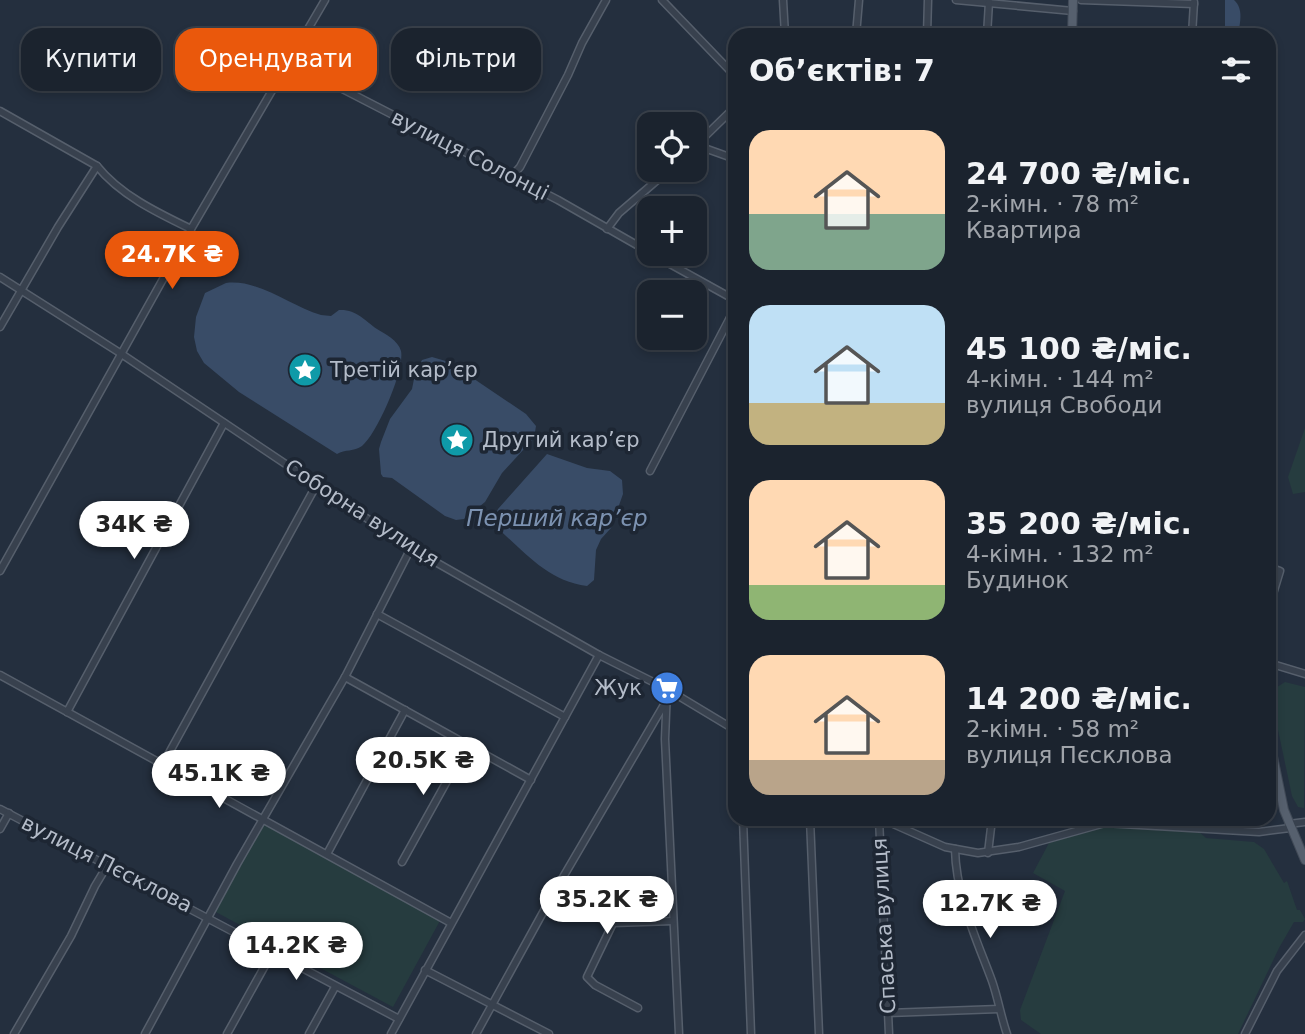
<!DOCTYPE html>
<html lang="uk">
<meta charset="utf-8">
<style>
body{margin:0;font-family:"DejaVu Sans",sans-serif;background:#242b36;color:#f1f3f6;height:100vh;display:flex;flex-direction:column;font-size:26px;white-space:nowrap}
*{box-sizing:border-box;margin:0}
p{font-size:23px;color:#a0a4aa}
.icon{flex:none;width:38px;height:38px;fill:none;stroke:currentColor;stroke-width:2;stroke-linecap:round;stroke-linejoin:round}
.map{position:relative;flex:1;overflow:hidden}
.side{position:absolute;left:728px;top:28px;width:548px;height:798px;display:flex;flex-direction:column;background:#1b232e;border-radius:21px;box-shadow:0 4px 10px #0003,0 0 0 2px #39404a}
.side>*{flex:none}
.guide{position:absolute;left:21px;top:28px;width:602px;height:63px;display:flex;gap:14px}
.fabs{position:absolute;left:637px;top:112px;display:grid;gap:14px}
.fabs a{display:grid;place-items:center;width:70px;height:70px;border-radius:14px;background:#1b232e;box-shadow:0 4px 10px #0003,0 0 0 2px #39404a;font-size:35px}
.price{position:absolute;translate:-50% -60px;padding:0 16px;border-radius:24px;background:#fff;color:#222;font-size:23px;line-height:46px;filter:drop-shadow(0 2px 4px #0008)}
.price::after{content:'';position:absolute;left:50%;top:42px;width:21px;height:16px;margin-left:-10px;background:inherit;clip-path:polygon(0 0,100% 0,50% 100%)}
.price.selected{background:#ea580c;color:#fff}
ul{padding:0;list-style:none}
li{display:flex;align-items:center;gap:21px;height:175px;padding:0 21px}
li span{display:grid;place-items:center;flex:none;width:196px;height:140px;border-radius:21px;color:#555}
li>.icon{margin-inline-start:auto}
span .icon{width:84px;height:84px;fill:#fffc;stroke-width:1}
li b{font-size:30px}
h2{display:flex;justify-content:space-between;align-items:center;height:84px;padding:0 21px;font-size:30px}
.chip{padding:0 24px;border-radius:21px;background:#1b232e;box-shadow:0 4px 10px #0003,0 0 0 2px #39404a;font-size:24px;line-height:63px}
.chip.selected{background:#ea580c;color:#fff}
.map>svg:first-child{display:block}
</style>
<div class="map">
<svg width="1305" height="1034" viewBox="0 0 1305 1034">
<rect width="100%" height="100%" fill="#242f3e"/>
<g fill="#263c3f">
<path d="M1305,428V492L1293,494L1288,477Z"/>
<path d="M1285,682L1305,687L1304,808L1298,807L1292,796L1271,697L1274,689Z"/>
<path d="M264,821L442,917L393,1007L214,911Z"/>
<path d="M1105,825L1197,830L1206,838L1254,842L1264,849L1284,883L1287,881L1297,910H1300L1305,919L1303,922H1294L1279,948L1238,1034H1041L1021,1020L1020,1010L1065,891L1033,873L1049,843Z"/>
</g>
<g fill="#394c67">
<path d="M1225,0H1234C1244,9 1240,23 1238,35H1225Z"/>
<path d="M226,283C259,279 290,306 321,315L331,316L339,310C356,309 364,320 377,329C385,334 398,340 401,351C405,370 377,434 362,446C354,452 345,449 337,454L239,392L204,363L197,351L194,337L196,317L205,293Z"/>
<path d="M432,357L449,362L526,414L536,426L534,438L502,473L485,502L464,519L456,520L445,516L392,478L383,477L381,474L379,449L381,442L390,419L412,389L415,374L422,360Z"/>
<path d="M547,454L587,468L610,471L622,480L623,494L611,528L601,539L596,550L594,580L587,586C547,581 524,551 496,527L494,518L498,509Z"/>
</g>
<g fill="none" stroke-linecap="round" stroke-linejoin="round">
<defs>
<g id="minor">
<path d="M662,0L735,76"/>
<path d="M783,0L785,35"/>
<path d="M956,0L1073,11"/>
<path d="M1081,0L1194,4"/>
<path d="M856,35L859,0"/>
<path d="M927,35L928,0"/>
<path d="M987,35L989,2"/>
<path d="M1192,35L1194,2"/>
<path d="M290,59L329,82L558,200L649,252"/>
<path d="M0,111L97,166C120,195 158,213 191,229"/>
<path d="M696,145L735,159"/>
<path d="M695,146L735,107"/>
<path d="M512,176L520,167L568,75L582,43L606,0"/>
<path d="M607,229L619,213L669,170"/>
<path d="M652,254L735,300"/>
<path d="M0,277L120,353L411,548L599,655L667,689L735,730"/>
<path d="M0,327L58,227L97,166"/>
<path d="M650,471L735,308"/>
<path d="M1269,567L1280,571L1269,607"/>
<path d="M0,571L191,229L325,0"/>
<path d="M377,614L565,717"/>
<path d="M1269,663L1305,674"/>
<path d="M0,675L451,923"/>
<path d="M345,677L531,780"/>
<path d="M667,689L665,739L679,1034"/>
<path d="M67,712L224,423"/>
<path d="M163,764L317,484"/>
<path d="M0,809L399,1019"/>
<path d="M743,819L751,1034"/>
<path d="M810,819L819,1034"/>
<path d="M879,819L889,1034"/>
<path d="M882,819L945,847L978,853L1019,847L1105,823L1259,832L1290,828"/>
<path d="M1289,824L1305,822"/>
<path d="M0,829L9,813"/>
<path d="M955,849C956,896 976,938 992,981C998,998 1001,1017 1007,1034"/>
<path d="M988,853L992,819"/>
<path d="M327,854L405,710"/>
<path d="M402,862L467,745"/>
<path d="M616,888V917L587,977L595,985L638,1008"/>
<path d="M552,896L586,913L613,923L673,921"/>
<path d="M425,970L549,1034"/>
<path d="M888,1013L999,1009"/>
<path d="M14,1034L71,936L95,886L107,866"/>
<path d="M145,1034L237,864L345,677L411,548"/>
<path d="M227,1034L272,953"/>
<path d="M309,1034L335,987"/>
<path d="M391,1034L599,655"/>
<path d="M476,1034L552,896L665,703"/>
<path d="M1245,1034L1277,971L1305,935"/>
</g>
<g id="major">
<path d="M1072,35L1073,0"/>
<path d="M1269,737L1284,810L1305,860"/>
</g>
</defs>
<use href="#minor" stroke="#565f6c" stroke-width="9"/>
<use href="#major" stroke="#414a57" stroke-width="10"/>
<use href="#minor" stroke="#38414e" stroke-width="6"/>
<use href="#major" stroke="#56606e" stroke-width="8"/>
</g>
<defs>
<symbol id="sight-disc" viewBox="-11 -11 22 22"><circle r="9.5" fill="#0f9aa8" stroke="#1d2633"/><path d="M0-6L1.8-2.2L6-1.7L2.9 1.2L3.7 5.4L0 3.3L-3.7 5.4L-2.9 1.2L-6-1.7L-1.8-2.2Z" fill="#fff"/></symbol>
<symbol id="supermarket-disc" viewBox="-11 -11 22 22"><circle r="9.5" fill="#3f7fe0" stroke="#1d2633"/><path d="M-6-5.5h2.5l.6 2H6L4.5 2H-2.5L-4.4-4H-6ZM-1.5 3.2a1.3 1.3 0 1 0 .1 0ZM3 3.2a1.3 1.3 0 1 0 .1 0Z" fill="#fff"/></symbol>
</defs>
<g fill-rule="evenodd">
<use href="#sight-disc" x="286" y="351" width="38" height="38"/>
<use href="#sight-disc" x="438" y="421" width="38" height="38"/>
<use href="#supermarket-disc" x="648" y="669" width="38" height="38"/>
</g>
<g text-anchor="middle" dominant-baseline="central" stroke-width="7" stroke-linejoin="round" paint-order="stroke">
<g font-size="21" fill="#b4bcc9" stroke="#1d2633">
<text transform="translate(470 155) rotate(27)">вулиця Солонці</text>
<text transform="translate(362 513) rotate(33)">Соборна вулиця</text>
<text transform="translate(107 864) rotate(27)">вулиця Пєсклова</text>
<text transform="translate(884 926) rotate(-93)">Спаська вулиця</text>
</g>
<g font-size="21" fill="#b4bcc9" stroke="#1d2633" text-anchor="start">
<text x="330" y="370">Третій кар’єр</text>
<text x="482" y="440">Другий кар’єр</text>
<text x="642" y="688" text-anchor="end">Жук</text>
</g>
<g font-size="23" font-style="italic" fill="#7c92b1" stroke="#1d2633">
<text x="557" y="518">Перший кар’єр</text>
</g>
</g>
</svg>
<div class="fabs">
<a><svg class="icon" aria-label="locate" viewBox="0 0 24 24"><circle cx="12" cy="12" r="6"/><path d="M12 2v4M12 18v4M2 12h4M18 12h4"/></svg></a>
<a>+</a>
<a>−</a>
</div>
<b class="price selected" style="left:172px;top:291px">24.7K ₴</b>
<b class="price" style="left:134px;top:561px">34K ₴</b>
<b class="price" style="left:423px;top:797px">20.5K ₴</b>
<b class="price" style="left:219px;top:810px">45.1K ₴</b>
<b class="price" style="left:607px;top:936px">35.2K ₴</b>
<b class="price" style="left:990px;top:940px">12.7K ₴</b>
<b class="price" style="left:296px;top:982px">14.2K ₴</b>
<div class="guide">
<a class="chip">Купити</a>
<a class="chip selected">Орендувати</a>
<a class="chip">Фільтри</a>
</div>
<section class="side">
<h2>Об’єктів: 7<svg class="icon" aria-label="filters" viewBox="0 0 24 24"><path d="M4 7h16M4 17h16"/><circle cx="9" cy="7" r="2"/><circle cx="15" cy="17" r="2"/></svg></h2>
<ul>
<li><span style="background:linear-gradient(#ffd9b3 60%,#7fa58c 0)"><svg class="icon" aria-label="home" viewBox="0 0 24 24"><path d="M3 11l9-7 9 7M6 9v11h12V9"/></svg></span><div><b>24 700 ₴/міс.</b><p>2-кімн. · 78 m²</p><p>Квартира</p></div></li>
<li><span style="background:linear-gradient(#bfe0f5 70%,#c2b280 0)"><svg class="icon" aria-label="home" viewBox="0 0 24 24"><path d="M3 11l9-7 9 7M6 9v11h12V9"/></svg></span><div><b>45 100 ₴/міс.</b><p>4-кімн. · 144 m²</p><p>вулиця Свободи</p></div></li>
<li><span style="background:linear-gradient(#ffd9b3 75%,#8fb573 0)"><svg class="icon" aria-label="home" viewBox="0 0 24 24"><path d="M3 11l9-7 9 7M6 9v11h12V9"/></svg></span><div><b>35 200 ₴/міс.</b><p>4-кімн. · 132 m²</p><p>Будинок</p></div></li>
<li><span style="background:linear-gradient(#ffd9b3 75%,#b9a48a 0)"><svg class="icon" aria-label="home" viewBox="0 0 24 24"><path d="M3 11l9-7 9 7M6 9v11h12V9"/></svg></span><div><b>14 200 ₴/міс.</b><p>2-кімн. · 58 m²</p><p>вулиця Пєсклова</p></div></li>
</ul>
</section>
</div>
